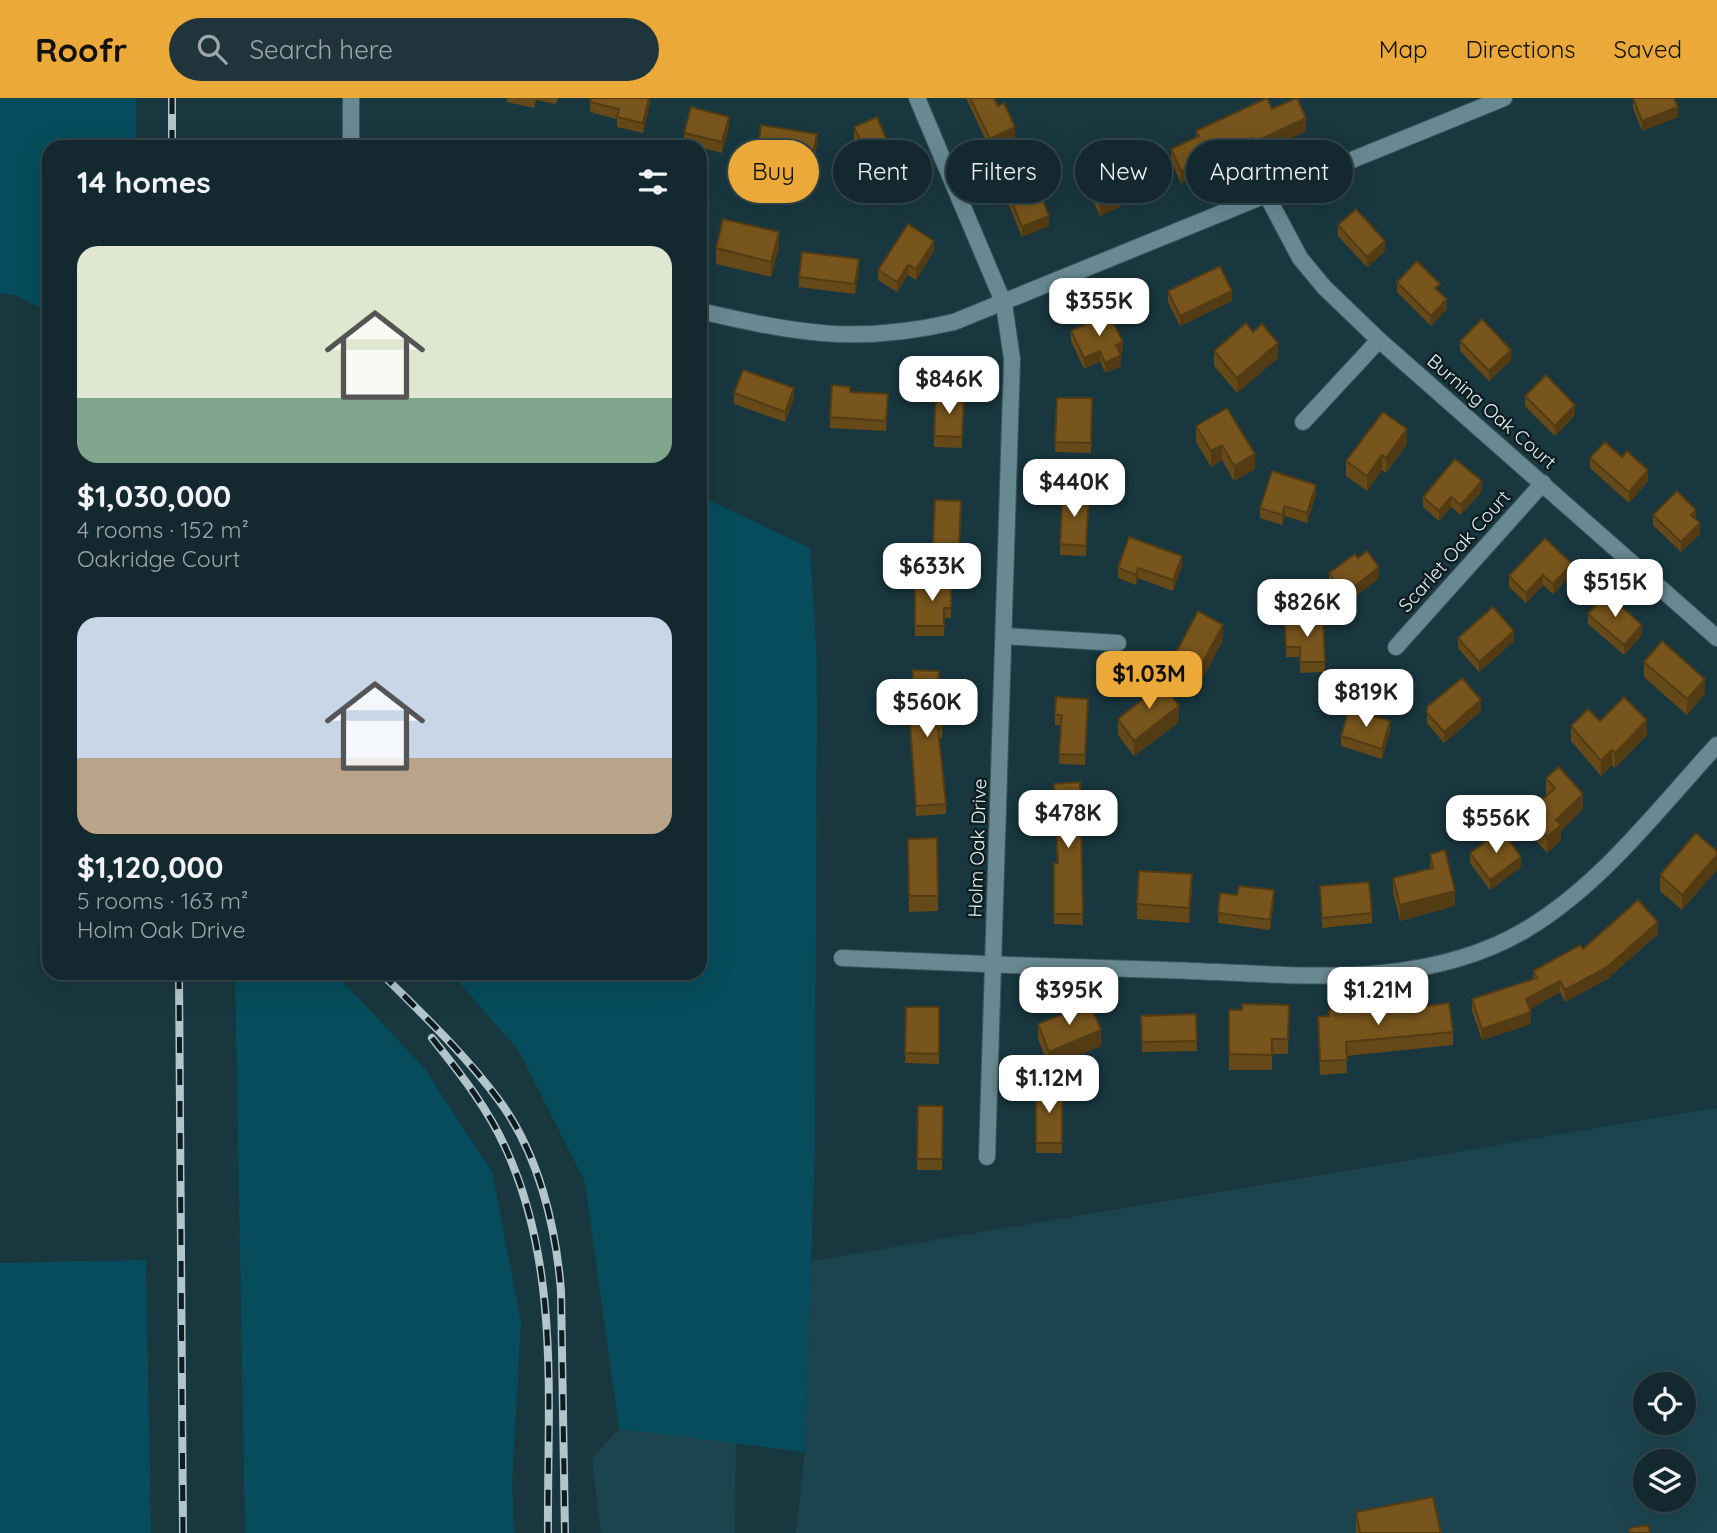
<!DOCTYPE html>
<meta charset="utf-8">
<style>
body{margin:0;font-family:Quicksand,sans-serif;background:#20353b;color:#f1f3f6;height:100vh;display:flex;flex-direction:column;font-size:26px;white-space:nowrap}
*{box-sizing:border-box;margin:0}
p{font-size:23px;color:#9da6aa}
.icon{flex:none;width:38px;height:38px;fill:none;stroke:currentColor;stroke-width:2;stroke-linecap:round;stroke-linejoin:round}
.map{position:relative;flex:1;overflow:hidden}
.panel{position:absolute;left:42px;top:42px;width:665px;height:840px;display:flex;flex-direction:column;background:#13292f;border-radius:21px;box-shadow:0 7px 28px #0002,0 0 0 2px #32454b}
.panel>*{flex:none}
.banner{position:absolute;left:728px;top:42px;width:665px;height:63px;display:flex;gap:14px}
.tools{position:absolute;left:1633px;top:1274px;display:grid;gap:14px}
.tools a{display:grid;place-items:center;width:63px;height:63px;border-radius:50%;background:#13292f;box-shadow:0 7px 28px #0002,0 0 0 2px #32454b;font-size:35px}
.price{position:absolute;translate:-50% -60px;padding:0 16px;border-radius:14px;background:#fff;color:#222;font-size:23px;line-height:46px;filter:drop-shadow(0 2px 4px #0008)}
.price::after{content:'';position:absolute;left:50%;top:42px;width:21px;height:16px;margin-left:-10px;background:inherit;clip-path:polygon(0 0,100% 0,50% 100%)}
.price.current{background:#eba939;color:#111}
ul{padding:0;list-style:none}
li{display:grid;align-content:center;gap:14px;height:371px;padding:0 35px}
li span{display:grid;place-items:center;height:217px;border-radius:21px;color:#555}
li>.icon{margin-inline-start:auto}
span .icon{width:126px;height:126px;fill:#fffc;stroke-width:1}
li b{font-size:30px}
h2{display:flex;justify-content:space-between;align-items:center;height:84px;padding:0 35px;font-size:30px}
.pill{padding:0 24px;border-radius:32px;background:#13292f;box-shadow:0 7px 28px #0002,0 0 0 2px #32454b;font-size:24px;line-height:63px}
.pill.current{background:#eba939;color:#111}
header{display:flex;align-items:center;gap:42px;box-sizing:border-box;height:98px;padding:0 35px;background:#eba939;color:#111}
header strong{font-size:33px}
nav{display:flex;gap:38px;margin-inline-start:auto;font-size:24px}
.search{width:490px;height:63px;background:#20353b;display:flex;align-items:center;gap:18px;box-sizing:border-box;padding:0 24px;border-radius:38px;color:#9da6aa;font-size:26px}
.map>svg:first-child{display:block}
</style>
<header>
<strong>Roofr</strong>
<div class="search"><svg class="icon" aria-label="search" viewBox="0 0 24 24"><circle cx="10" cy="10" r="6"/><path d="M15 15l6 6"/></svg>Search here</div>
<nav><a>Map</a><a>Directions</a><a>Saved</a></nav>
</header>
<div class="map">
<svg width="1717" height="1435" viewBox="0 0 1717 1435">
<rect width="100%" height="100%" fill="#19373f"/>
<g fill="#1c444f" fill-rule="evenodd">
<path d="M1717,1010V1435H796L805,1354L811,1163ZM1645,1286H1684V1325H1645ZM1645,1363H1684V1402H1645Z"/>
<path d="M619,1331L736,1345L735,1435H601L592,1360Z"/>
</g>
<g fill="#064c5c">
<path d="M0,0H136V49H49V215L16,197L0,195Z"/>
<path d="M700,398L810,450L817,563L815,1044L805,1354L619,1331L585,1084L519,953L451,875H700Z"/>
<path d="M235,875H335L425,971L492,1074L521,1225L512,1383L514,1435H245Z"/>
<path d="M146,1162L151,1435H0V1165Z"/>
</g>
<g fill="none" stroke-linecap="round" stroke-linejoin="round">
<defs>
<g id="street">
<path d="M351,0V49"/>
<path d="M917,0L1004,206L1012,261L987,1059"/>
<path d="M1266,96L1300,160L1324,189L1379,242L1717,540"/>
<path d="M700,213C796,235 856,247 954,224L1504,0"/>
<path d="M1303,324L1379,242"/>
<path d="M1004,538L1118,545"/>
<path d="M1396,549L1543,385"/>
<path d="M842,860C950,865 1057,869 1165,872C1285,875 1419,896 1527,831C1602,786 1659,710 1717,647"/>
</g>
</defs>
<use href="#street" stroke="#3c565d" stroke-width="18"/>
<use href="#street" stroke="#698992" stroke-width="16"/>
<defs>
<g id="rail">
<path d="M172,0V49"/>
<path d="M179,875L183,1435"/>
<path d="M381,875C421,915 464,955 498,1001C538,1054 556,1128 561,1193L565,1435"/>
<path d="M432,940C459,974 488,1010 506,1051C561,1171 547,1307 548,1435"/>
</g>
</defs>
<use href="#rail" stroke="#b1c5cb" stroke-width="8"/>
<use href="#rail" stroke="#0f1c20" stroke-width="5" stroke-dasharray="16" stroke-linecap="butt"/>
</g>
<g fill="#664918">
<path d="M507,0H558L556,6L536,2L534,10L507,4Z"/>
<path d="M650,0V5L643,35L617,29V21L590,14V4Z"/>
<path d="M966,0H994L1015,39L990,51Z"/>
<path d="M1633,0L1678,19L1642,33L1633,10Z"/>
<path d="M1272,11L1306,33L1255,57L1253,53L1181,85L1171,63V51L1196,39V33Z"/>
<path d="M729,29L722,55L684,45V35Z"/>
<path d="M854,29L899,86L870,98L867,90L859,94L852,76V61L860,58L854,45Z"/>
<path d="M817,46L813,67L786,63L784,70L757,66V55Z"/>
<path d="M1108,72L1145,96L1100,118L1091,98V88L1108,79Z"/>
<path d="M1004,85L1032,96L1049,128L1022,139L1004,95Z"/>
<path d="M1338,127L1385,153L1367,169L1338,138Z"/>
<path d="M716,150H779L771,179L716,166Z"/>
<path d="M934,153L916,182L908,177L897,194L878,182V172Z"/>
<path d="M859,171L855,196L799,189V179Z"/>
<path d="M1397,184L1440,194L1447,211L1431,228L1397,194Z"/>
<path d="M1168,193L1232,203L1180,228L1168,204Z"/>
<path d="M1071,233L1123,254L1120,255L1121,268L1105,275L1100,263L1084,271L1071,243Z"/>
<path d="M1460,243L1511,262L1489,283L1460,253Z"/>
<path d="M1214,253L1278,260L1237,295L1214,268Z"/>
<path d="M850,294L888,306L886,333L830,330V319Z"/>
<path d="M734,295L794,300L785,324L734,306Z"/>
<path d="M964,297L962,350L934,349V338Z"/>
<path d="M1525,298L1575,317L1555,338L1525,308Z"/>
<path d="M1057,300H1092L1091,355L1055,354Z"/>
<path d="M1196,328L1255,371L1234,383L1222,362L1211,369L1196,344Z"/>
<path d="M1407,346L1386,375L1382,372L1367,393L1346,378V363Z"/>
<path d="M1590,360L1648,383L1629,405L1590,370Z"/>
<path d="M1482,393L1461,417L1451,409L1439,423L1423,409V399Z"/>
<path d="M1316,397L1307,425L1285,418L1282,427L1260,420V410Z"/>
<path d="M961,403L959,459L933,458V447Z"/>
<path d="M1089,405L1086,458L1060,457V446Z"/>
<path d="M1653,417L1696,422L1700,436L1681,454L1653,427Z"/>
<path d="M1358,460L1379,480L1345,506L1329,486V475Z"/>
<path d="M1182,468L1173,493L1138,480L1136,487L1118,480V470Z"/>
<path d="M1572,476L1553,496L1543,487L1526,505L1509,489V478Z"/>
<path d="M951,484V520H944V538H915V485Z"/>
<path d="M1588,516L1642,537L1624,557L1588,526Z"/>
<path d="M1323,521L1325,574L1300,575V559H1286L1285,523Z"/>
<path d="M1458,540L1514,543L1479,574L1458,550Z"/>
<path d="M1223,542L1196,593L1171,579V564Z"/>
<path d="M1644,564L1705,596L1687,617L1644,579Z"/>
<path d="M939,584L937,612L943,623L942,640H939L946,706V716L916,718L910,625Z"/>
<path d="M1146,594L1179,624L1134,658L1118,637V621L1146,599Z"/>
<path d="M1427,609L1481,613L1444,645L1427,625Z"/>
<path d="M1088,611L1085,667L1059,666L1061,627H1055V617Z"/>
<path d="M1600,623L1647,637L1615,670L1612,667L1601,678L1571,643V628Z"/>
<path d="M1390,633L1382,661L1341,648V638Z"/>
<path d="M1546,680L1583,711L1561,733V742L1547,755L1526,731V716L1547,697L1546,695Z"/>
<path d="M1080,684L1083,827L1054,826V765H1057L1054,686Z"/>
<path d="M908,741L938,798V813L909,814Z"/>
<path d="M1717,753L1682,812L1660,793V777Z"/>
<path d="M1470,755L1521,769L1490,792L1470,765Z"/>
<path d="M1430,756L1455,808L1400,823L1393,795V780L1430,771Z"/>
<path d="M1320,788L1372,815V825L1322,830Z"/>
<path d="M1192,791L1189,825L1137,821V806Z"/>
<path d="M1237,797L1274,802L1270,832L1218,825V815Z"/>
<path d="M1658,836L1607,881L1565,904L1560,894L1530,911L1531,926L1482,942L1472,913V901L1533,881V873L1583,851Z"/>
<path d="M1289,907L1288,956H1272V972H1229V912H1242Z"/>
<path d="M906,909H939V966L905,965Z"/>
<path d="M1377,915L1453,934V947L1346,958L1347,975L1320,977L1318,919Z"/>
<path d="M1196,916L1197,953L1142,954L1141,918Z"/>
<path d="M1038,926L1101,948L1049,969L1038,941Z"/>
<rect x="1036" y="990" width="26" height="65"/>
<path d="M918,1008H943L942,1072H917Z"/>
<path d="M1356,1414L1441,1435H1356Z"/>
</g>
<g fill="#533c14">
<path d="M649,0H650V5L643,35V25Z"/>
<path d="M1678,9V19L1642,33V23Z"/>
<path d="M729,19V29L722,55V44Z"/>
<path d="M1306,20V33L1255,57V44Z"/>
<path d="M1015,29V39L990,51V41Z"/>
<path d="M817,36V46L813,67V57Z"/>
<path d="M1253,40V53L1181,85V73Z"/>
<path d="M899,70V86L870,98V83Z"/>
<path d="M867,75V90L859,94V78Z"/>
<path d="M1145,86V96L1100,118V107Z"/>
<path d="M1049,118V128L1022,139V129Z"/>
<path d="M779,134V150L771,179V164Z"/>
<path d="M934,143V153L916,182V171Z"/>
<path d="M1385,143V153L1367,169V159Z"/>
<path d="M859,161V171L855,196V186Z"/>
<path d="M908,167V177L897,194V184Z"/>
<path d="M1232,193V203L1180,228V218Z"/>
<path d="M1447,201V211L1431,228V218Z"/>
<path d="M1123,244V254L1116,257V247Z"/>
<path d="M1278,245V260L1237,295V280Z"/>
<path d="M1511,252V262L1489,283V273Z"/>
<path d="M1100,253V263L1084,271V260Z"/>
<path d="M1121,257V268L1105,275V265Z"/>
<path d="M707,274V285L700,301V291Z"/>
<path d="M794,290V300L785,324V314Z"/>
<path d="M1575,307V317L1555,338V328Z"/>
<path d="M1407,331V346L1386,375V360Z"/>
<path d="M1222,347V362L1211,369V353Z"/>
<path d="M1255,356V371L1234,383V368Z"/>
<path d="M1382,357V372L1367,393V378Z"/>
<path d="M1648,372V383L1629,405V394Z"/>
<path d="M1482,383V393L1461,417V407Z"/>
<path d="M1316,387V397L1307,425V415Z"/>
<path d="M1451,399V409L1439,423V413Z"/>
<path d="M1285,408V418L1282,427V417Z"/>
<path d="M1696,412V422L1691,417Z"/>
<path d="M1700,425V436L1681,454V444Z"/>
<path d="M1182,458V468L1173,493V482Z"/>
<path d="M1572,466V476L1553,496V486Z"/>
<path d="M1379,469V480L1345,506V496Z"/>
<path d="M1138,470V480L1136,487V477Z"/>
<path d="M1543,477V487L1526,505V495Z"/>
<path d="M1223,527V542L1196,593V577Z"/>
<path d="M1642,527V537L1624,557V547Z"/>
<path d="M1514,533V543L1479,574V564Z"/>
<path d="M1705,581V596L1687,617V601Z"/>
<path d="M1481,602V613L1444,645V634Z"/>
<path d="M1179,608V624L1134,658V643Z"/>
<path d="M1647,622V637L1615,670V655Z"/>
<path d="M1390,623V633L1382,661V651Z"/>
<path d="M1612,652V667L1601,678V663Z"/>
<path d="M1583,696V711L1561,733V742L1547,755V739L1556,722Z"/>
<path d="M1717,757V772L1682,812V797Z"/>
<path d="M1521,759V769L1490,792V782Z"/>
<path d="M1192,776V791L1189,825V810Z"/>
<path d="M1274,792V802L1270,832V822Z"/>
<path d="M1455,793V808L1400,823V807Z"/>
<path d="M1658,824V836L1607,881L1565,904V892Z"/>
<path d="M1560,883V894L1526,913V901Z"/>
<path d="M1531,914V926L1482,942V931Z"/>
<path d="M1101,932V948L1049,969V954Z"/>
</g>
<g fill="#77551c" stroke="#533c14" stroke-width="2">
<path d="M591,0H649L643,25L617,19L619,11L590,4Z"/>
<path d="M970,0H994L998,8L1004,5L1015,29L990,41Z"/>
<path d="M1267,0L1272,11L1297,0L1306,20L1255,44L1253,40L1181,73L1171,51L1199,38L1196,33Z"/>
<path d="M1633,0H1674L1678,9L1642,23Z"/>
<path d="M691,9L729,19L722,44L684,35Z"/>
<path d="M877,19L899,70L870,83L867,75L859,78L852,61L866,55L854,29Z"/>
<path d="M761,27L817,36L813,57L786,53L784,60L757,55Z"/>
<path d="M1133,61L1145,86L1100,107L1091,88L1111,78L1108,72Z"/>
<path d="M1024,76L1032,96L1039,93L1049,118L1022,129L1004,85Z"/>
<path d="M1356,111L1385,143L1367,159L1338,127Z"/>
<path d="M723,121L779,134L771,164L716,150Z"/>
<path d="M908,126L934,143L916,171L908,167L897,184L878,172Z"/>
<path d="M802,154L859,161L855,186L799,179Z"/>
<path d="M1417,163L1440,186L1435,190L1447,201L1431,218L1397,184Z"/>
<path d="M1220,168L1232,193L1180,218L1168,193Z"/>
<path d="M1109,215L1123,244L1116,247L1121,257L1105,265L1100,253L1084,260L1071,233Z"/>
<path d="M1482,221L1511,252L1489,273L1460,243Z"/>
<path d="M1246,225L1253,234L1262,226L1278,245L1237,280L1214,253Z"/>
<path d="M700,272L707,274L700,291Z"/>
<path d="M743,272L794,290L785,314L734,295Z"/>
<path d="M1546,277L1575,307L1555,328L1525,298Z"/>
<path d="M832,287L850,289V294L888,296L886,323L830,319Z"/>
<path d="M936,296L964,297L962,339L934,338Z"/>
<path d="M1057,300H1092L1091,345L1055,344Z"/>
<path d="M1227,310L1255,356L1234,368L1222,347L1211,353L1196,328Z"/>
<path d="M1383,314L1407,331L1386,360L1382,357L1367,378L1346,363Z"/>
<path d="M1605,344L1622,359L1627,353L1648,372L1629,394L1590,360Z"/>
<path d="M1455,361L1482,383L1461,407L1451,399L1439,413L1423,399Z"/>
<path d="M1272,373L1316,387L1307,415L1285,408L1282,417L1260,410Z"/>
<path d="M1063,393L1089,395L1086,448L1060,446Z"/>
<path d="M1677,393L1696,412L1691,417L1700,425L1681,444L1653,417Z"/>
<path d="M935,402L961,403L959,449L933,447Z"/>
<path d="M1129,439L1182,458L1173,482L1138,470L1136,477L1118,470Z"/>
<path d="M1545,440L1572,466L1553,486L1543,477L1526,495L1509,478Z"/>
<path d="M1367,453L1379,469L1345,496L1329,475L1355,456L1358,460Z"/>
<path d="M951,484V510H944V528H915V485Z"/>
<path d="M1606,495L1642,527L1624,547L1588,516Z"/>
<path d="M1493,509L1514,533L1479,564L1458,540Z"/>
<path d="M1198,513L1223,527L1196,577L1171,564Z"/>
<path d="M1323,521L1325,564H1300V549H1286L1285,523Z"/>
<path d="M1662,543L1705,581L1687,601L1644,564Z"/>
<path d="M913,572L939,573L936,612H943L942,630H938L946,706L916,708L910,625Z"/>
<path d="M1462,580L1481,602L1444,634L1427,615V609Z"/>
<path d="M1160,583L1179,608L1134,643L1118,621L1148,597L1146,594Z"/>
<path d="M1056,599L1088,601L1085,657L1059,656L1062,617H1055Z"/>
<path d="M1624,599L1647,622L1615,655L1612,652L1601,663L1571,628L1588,611L1600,623Z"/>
<path d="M1349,611L1390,623L1382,651L1341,638Z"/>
<path d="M1559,669L1583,696L1556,722L1561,727L1547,739L1526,716L1555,690L1546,680Z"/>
<path d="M1080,684L1083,816H1054V765H1058L1054,686Z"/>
<path d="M1502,732L1521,759L1490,782L1470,755Z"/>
<path d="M1696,735L1717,753V757L1682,797L1660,777Z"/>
<path d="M937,740L938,798H909L908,741Z"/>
<path d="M1445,752L1455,793L1400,807L1393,780L1433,770L1430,756Z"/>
<path d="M1139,773L1192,776L1189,810L1137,806Z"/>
<path d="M1369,784L1372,815L1322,820L1320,788Z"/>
<path d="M1239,788L1274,792L1270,822L1218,815L1220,795L1237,797Z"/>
<path d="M1638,802L1658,824L1607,869L1565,892L1560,883L1526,901L1531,914L1482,931L1472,901L1537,880L1533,873L1580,847L1583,851Z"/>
<path d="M1090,905L1101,932L1049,954L1038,926Z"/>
<path d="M1449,905L1453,934L1346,944L1347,962L1320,963L1318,919L1329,918V912L1377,909V915Z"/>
<path d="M1242,906L1289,907L1288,941H1272V957L1229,956V912H1242Z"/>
<path d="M906,909H939V956L905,955Z"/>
<path d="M1196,916L1197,943L1142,944L1141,918Z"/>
<rect x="1036" y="990" width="26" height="55"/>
<path d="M918,1008H943L942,1061H917Z"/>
<path d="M1433,1399L1441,1435H1360L1356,1414Z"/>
<path d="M1648,1427L1650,1435H1630L1629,1430Z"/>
</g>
<g text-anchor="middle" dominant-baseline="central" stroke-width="5" stroke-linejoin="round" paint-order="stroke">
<g font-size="19" fill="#e5f6fb" stroke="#0f1c20">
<text transform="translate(1492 313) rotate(41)">Burning Oak Court</text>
<text transform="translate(1454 453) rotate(-48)">Scarlet Oak Court</text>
<text transform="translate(977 750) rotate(-88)">Holm Oak Drive</text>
</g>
</g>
</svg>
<div class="tools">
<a><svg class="icon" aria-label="locate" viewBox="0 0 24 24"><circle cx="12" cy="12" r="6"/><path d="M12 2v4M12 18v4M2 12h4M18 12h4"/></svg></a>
<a><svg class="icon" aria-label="layers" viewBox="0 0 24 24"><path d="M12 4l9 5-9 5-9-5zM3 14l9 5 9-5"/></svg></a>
</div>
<b class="price" style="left:1099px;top:240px">$355K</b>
<b class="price" style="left:949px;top:318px">$846K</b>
<b class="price" style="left:1074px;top:421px">$440K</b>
<b class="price" style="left:932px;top:505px">$633K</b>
<b class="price" style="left:1615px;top:521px">$515K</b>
<b class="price" style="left:1307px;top:541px">$826K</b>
<b class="price current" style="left:1149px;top:613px">$1.03M</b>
<b class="price" style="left:1366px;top:631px">$819K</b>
<b class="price" style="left:927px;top:641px">$560K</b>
<b class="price" style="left:1068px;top:752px">$478K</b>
<b class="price" style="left:1496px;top:757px">$556K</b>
<b class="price" style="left:1069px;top:929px">$395K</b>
<b class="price" style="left:1378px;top:929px">$1.21M</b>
<b class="price" style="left:1049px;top:1017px">$1.12M</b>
<div class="banner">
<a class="pill current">Buy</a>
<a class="pill">Rent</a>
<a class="pill">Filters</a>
<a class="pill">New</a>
<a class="pill">Apartment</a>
</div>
<section class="panel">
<h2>14 homes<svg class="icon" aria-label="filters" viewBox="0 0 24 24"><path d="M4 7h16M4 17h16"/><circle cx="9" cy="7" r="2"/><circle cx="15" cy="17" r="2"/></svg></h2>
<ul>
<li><span style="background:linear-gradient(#dfe7d0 70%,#7fa58c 0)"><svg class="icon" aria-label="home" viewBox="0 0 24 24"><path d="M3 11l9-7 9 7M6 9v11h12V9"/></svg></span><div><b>$1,030,000</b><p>4 rooms · 152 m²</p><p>Oakridge Court</p></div></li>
<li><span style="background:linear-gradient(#c9d6e8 65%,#b9a48a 0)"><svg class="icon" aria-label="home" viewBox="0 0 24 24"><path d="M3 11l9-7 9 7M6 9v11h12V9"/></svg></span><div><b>$1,120,000</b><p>5 rooms · 163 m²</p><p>Holm Oak Drive</p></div></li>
</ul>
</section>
</div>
